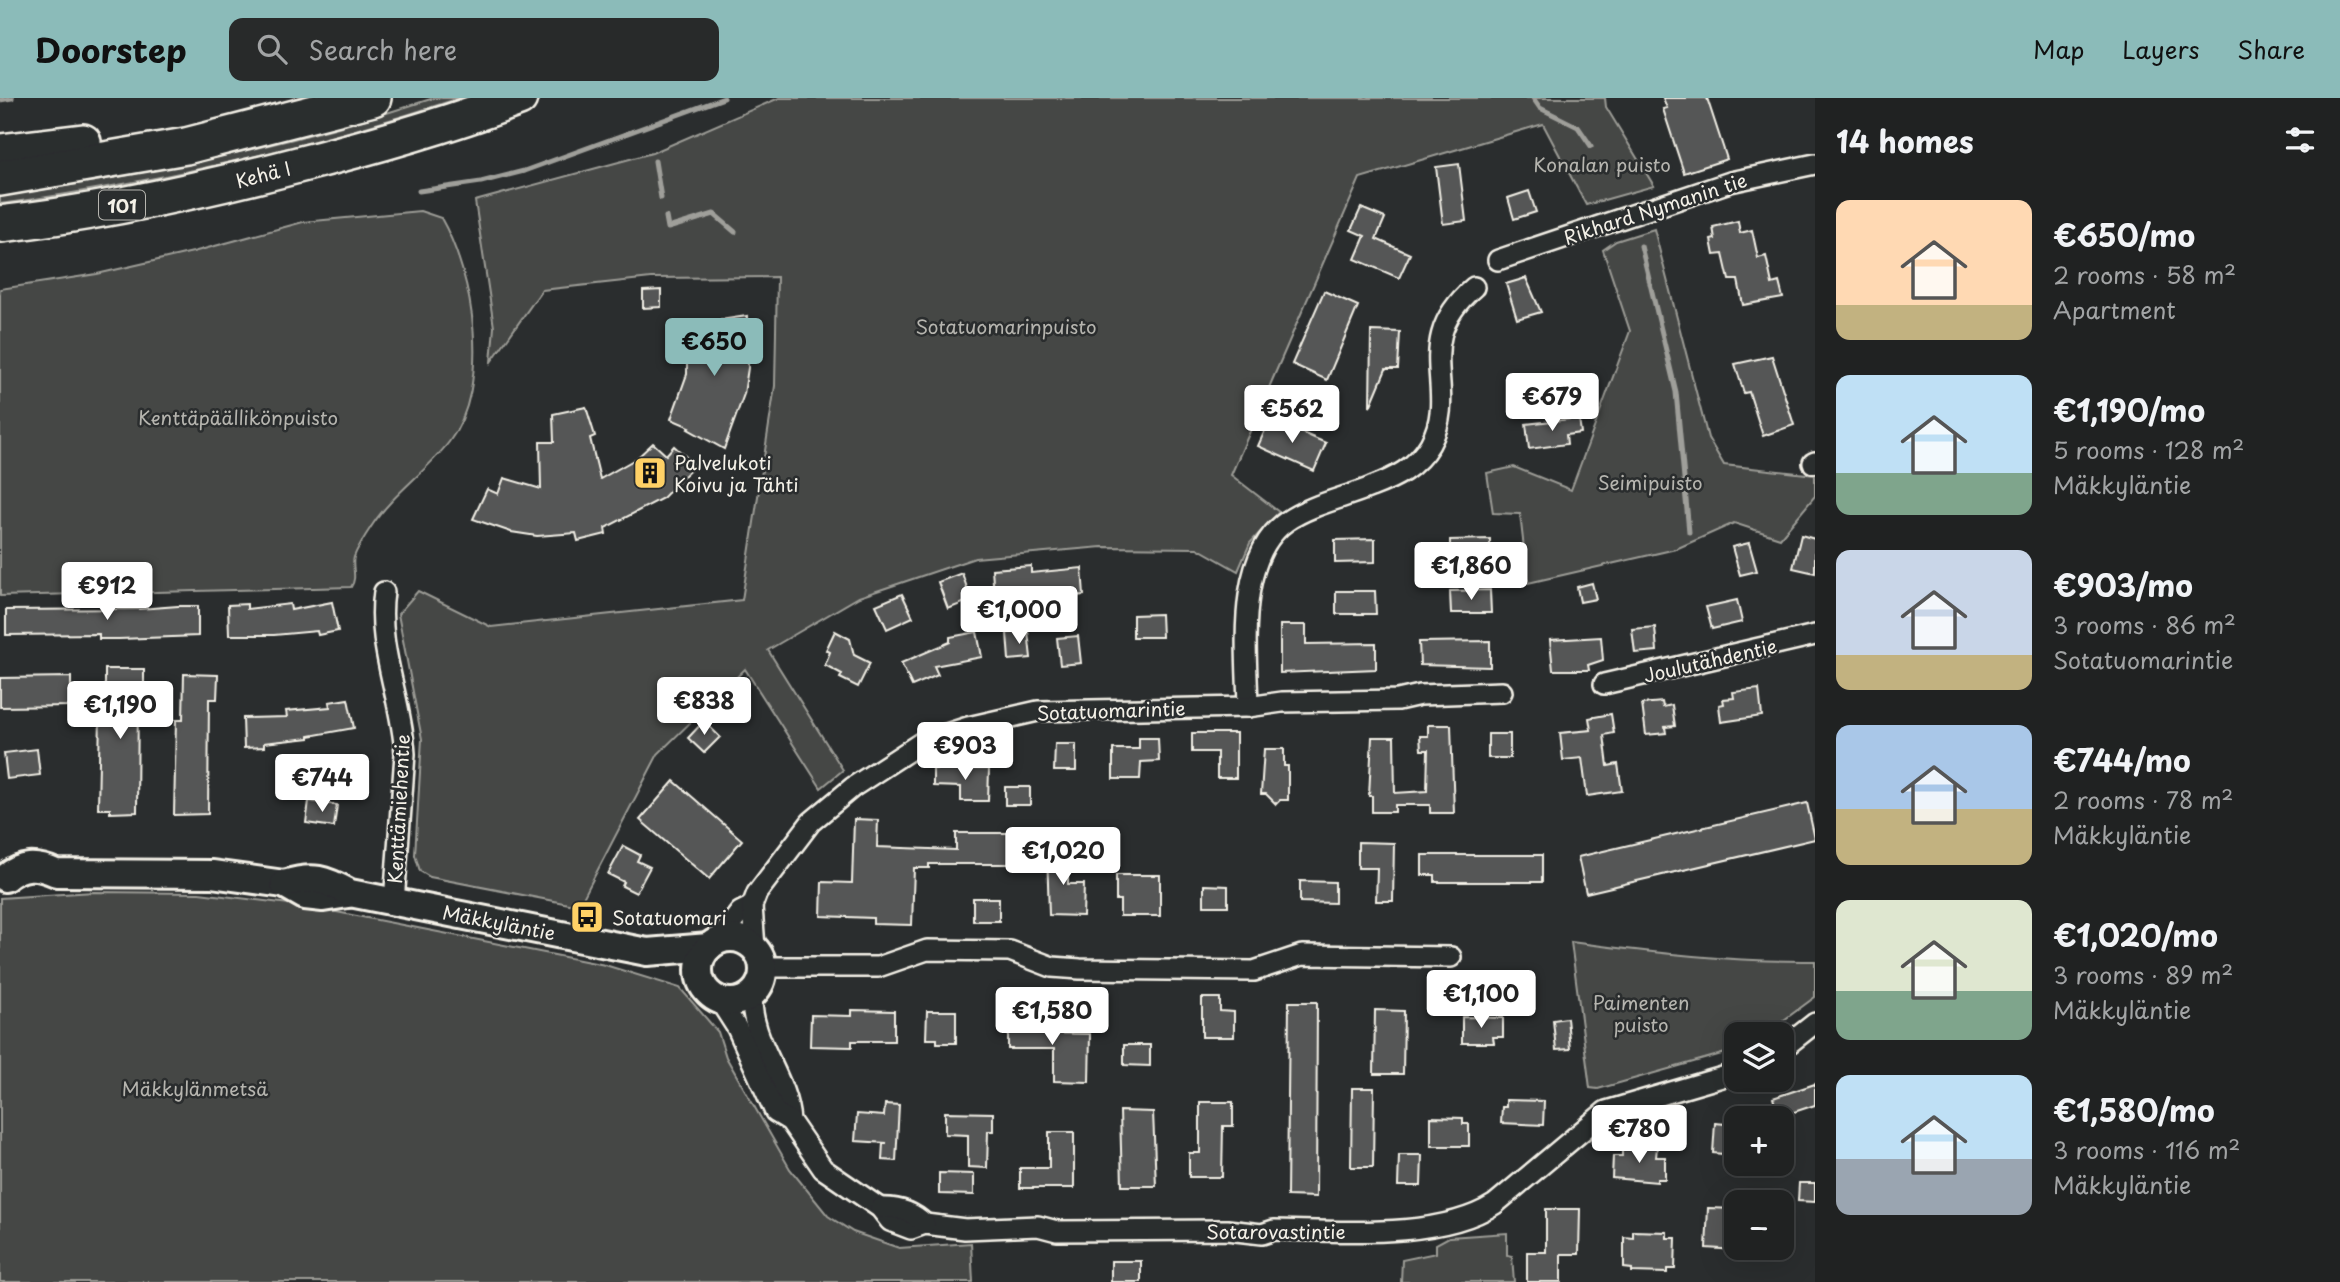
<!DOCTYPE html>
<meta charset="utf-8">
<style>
body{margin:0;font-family:"Playpen Sans",sans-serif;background:#282a2a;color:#f1f3f6;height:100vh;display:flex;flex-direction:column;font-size:26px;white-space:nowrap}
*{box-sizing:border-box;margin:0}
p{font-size:23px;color:#a2a4a5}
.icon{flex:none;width:38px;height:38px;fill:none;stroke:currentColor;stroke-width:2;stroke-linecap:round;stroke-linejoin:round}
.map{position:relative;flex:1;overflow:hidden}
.drawer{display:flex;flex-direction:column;background:#202222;width:525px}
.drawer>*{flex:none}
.buttons{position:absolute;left:1724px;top:924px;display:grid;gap:14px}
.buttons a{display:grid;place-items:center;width:70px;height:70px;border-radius:14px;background:#202222;box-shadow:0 7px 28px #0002,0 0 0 2px #3d3f40;font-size:35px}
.price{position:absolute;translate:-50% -60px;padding:0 16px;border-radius:7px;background:#fff;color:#222;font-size:23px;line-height:46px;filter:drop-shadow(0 2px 4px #0008)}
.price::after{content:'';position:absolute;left:50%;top:42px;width:21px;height:16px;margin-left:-10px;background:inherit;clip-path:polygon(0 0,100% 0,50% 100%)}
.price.on{background:#8bbbb9;color:#111}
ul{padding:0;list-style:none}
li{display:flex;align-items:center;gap:21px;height:175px;padding:0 21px}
li span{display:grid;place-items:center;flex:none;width:196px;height:140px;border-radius:14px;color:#555}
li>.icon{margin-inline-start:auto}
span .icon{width:84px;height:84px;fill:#fffc;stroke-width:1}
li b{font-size:30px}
h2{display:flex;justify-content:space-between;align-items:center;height:84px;padding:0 21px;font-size:30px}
header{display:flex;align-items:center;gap:42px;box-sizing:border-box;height:98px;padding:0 35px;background:#8bbbb9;color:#111}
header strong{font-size:33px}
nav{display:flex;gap:38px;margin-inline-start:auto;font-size:24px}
.search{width:490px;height:63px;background:#282a2a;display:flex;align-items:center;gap:18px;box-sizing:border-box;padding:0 24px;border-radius:14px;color:#a2a4a5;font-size:26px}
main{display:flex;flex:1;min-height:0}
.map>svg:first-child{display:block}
</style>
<header>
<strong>Doorstep</strong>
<div class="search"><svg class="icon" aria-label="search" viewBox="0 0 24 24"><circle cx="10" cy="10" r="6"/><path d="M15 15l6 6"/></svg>Search here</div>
<nav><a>Map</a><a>Layers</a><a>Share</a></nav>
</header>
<main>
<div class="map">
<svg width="1815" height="1184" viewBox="0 0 1815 1184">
<rect width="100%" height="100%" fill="#2a2d2e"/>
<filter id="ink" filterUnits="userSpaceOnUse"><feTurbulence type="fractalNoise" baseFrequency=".0143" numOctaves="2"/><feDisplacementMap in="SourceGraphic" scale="14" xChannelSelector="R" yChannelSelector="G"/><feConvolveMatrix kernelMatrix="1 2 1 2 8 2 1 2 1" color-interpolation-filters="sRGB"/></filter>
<g filter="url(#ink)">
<g fill="#444645" stroke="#9c9c96" stroke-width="2">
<path d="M434,0H460C309,50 157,84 0,106V98C148,77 292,47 434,0Z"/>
<path d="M779,0H1605L1606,9L1654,88L1586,107L1543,26L1360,80L1231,377L1279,414L1250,445L1238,473L1197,450L1102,449L975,460L859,499L768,552L843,672L821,690L745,571L658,656L579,808L430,779L420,773L415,757L422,641L398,516L418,493L491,529L742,502L775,288L777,179L651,180L542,192L491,264L494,229L475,103L652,55Z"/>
<path d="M420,113L441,120C474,178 492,288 449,344C427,373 393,396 373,426C367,435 358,448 354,459C351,469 358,479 351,489L0,498V191L97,176L193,154L303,124Z"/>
<path d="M1654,131L1708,340L1724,367L1815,377V398L1780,440L1734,425L1676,451L1528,485L1520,416L1493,415L1487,375L1514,369L1571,392L1630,233L1603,152L1616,143Z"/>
<path d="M94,794L199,795L306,808L605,867L680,890L718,934L726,959L790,1071L828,1118L853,1134L899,1150L971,1145L973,1184H0V800Z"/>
<path d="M1571,844C1653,855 1733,864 1815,863V899L1765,936H1736V952L1598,991L1590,990Z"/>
<path d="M1507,1135V1157L1512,1158L1514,1184H1401L1402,1162L1436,1155V1146L1449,1139Z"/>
</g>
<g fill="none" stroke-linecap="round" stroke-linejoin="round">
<g stroke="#9f9f9a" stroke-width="5">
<path d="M1533,0L1540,10L1578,29L1591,48"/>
<path d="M0,2L12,0"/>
<path d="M655,63L661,100"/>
<path d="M419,93L481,84L524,73L724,0"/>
<path d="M666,119L668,130L714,116L735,134"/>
<path d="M1641,148L1676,294L1689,434"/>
</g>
</g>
<g fill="#555756" stroke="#f4f1e8" stroke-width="2">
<path d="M1663,0H1707L1727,61L1684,75L1663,11L1667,10Z"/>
<path d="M1459,66L1466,123L1443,126L1436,69Z"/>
<path d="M1529,93L1536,114L1514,121L1508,100Z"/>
<path d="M1361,110L1385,120L1376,141L1410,156L1399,180L1355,161L1365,138L1351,132Z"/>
<path d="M1738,123L1740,135L1752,132L1758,160L1766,158L1772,186L1779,184L1783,200L1743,207L1738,182H1729L1723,156L1714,157L1711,142L1715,141L1713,129Z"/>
<path d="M1526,180L1541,214L1517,221L1506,186Z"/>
<path d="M661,192V209L643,210V193Z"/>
<path d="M1324,193L1358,208L1327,282L1292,266Z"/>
<path d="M747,218L748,270L744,296L724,351L688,331L690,329L671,321L687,276V227Z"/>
<path d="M1371,233L1400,234L1398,271H1386L1370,309Z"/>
<path d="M1772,258L1794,327L1763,338L1749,294L1744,295L1735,266Z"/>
<path d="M586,309L595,338L590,340L600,381L637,360L653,345L666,357L674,348L695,367L663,400L605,430L606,436L578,443L576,435L537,438L511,434L473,421L487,391L498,396L504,380L541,391L540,344H554L553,316Z"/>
<path d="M1579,320L1581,335L1566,337L1567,346L1529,351L1526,326Z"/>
<path d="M1270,321L1326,345L1314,373L1258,348Z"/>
<path d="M1801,437L1815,441V475L1793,470Z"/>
<path d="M1375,441V464L1335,465V442Z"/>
<path d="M1490,441V464L1450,465V442Z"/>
<path d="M1749,445L1757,473L1740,477L1732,449Z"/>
<path d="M1031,468V475L1082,470L1084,497L1045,501L1044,494L994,499L992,471Z"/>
<path d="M962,475L971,502L948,511L938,484Z"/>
<path d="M1592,485L1596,501L1580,504L1577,489Z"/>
<path d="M1490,492L1491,515H1451L1450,493Z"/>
<path d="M1336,493H1375L1376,516H1336Z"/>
<path d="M902,496L913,519L887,531L876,507Z"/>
<path d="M1737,502L1742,524L1712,531L1706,509Z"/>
<path d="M332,504L338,533L318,537L317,533L274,537H229L228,507L247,506V511L290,506L291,512Z"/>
<path d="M178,508H198V538L119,541H99V536L6,537V512L139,511Z"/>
<path d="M1161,516L1162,539H1133V517Z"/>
<path d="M1280,527H1306V546L1376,545V571L1280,575Z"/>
<path d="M1655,529L1657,553L1635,555L1632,531Z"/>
<path d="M835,533L850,541L854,557L870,565L858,589L840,580L842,576L825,567L830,554L826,552Z"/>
<path d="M1028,533L1031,560L1009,562L1007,535Z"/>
<path d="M977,534L982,559L934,568L938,577L912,588L901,565L950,544V539Z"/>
<path d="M1078,538L1081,565L1060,567L1057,540Z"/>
<path d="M1601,539L1603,562L1588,567L1589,572H1553L1550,542Z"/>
<path d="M1490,543V569L1420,567L1419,544Z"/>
<path d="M105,571H144V596H138L137,714L110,715V711H98L100,617H105Z"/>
<path d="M184,576L218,577L217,601H209L208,716L174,717L176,622H183Z"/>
<path d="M71,579V608L0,609V580Z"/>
<path d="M1759,591L1762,618L1721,624L1719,607L1724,606L1723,601L1734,600L1733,594Z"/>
<path d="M348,601L354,630L309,638V640L264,645V649L244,650L243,620L287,619L286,613L330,609L329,604Z"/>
<path d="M1662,604L1663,609L1672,607L1675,628L1665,629L1666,635L1646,637L1642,606Z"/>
<path d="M1611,616L1614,635L1604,637L1608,668L1618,666L1622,693L1587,698L1582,660L1563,662L1560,635L1591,632L1589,620Z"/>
<path d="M704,623L720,639L704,655L688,640Z"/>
<path d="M1428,627H1451L1454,715H1430V707H1395V714H1372V698H1369L1372,639H1394L1395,695L1427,693L1428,652H1421L1420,638H1428Z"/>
<path d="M1192,635H1236V680H1217V654H1192Z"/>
<rect x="1488" y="636" width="22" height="24"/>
<path d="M1139,640H1158L1159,663L1141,664L1140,681H1113V651H1139Z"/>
<path d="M1055,646H1076V673H1054Z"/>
<path d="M37,651L40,677L7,681L4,655Z"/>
<path d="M1264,651H1284V668H1288V702H1280L1276,706L1266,696H1261Z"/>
<path d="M933,671H989L988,703H961V689L933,688Z"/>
<path d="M674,683L742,742L709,781L640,722Z"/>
<rect x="1005" y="689" width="25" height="18"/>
<path d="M309,703L337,707L334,729L306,725Z"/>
<path d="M1807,705L1815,741L1586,795L1578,759Z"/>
<path d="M854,721L878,722L877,749L956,752V735H1012L1016,766H929V770H914L912,827L873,826V820L821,818L822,784L852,785Z"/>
<path d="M1358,744L1394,745L1393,803H1376L1377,770H1358Z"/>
<path d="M623,748L640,757L637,763L650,769L636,795L622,788L624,784L608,776Z"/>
<path d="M1047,753H1068V786H1084L1083,818L1049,817Z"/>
<path d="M1422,757H1542V784H1435V777H1422Z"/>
<path d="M1116,777H1160V818H1120V802H1116Z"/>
<path d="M1300,783L1335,784V805L1300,804Z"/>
<path d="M1204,787L1228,788V808H1204Z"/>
<rect x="973" y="800" width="26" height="23"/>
<path d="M1202,900H1220V913L1234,914V939H1202Z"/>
<path d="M1289,904H1317L1316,1099L1287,1098Z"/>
<path d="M852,912L894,913V943H852V949L810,948L811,917L852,918Z"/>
<path d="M1375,912L1404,913L1403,976H1374Z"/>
<path d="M927,913H956V945H937V941H926Z"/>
<path d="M1008,913H1031V929H1040V935L1090,936L1089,984L1054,983V951H1008Z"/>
<path d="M1462,919L1503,920V939H1493L1494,945H1462Z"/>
<path d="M1567,920L1570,951L1556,952L1553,922Z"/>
<path d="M1124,947H1150V968L1124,967Z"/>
<path d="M1815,986V1007L1779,1019L1773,1000Z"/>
<path d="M1352,990H1374L1373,1069H1351Z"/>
<path d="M1506,1002L1544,1003L1543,1027L1501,1025L1502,1009H1506Z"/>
<path d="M1200,1004H1233V1028H1223L1222,1079H1189V1055H1200Z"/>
<path d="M885,1006L899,1007L896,1063L882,1062L883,1045H887L855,1043L857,1016L884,1018Z"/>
<path d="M1120,1013L1153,1014L1156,1088H1122Z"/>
<path d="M945,1014L993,1015V1033H988L987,1070L968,1069V1037L945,1036Z"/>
<path d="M1431,1019L1463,1020V1026H1469V1048H1431Z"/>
<path d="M1715,1025L1736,1027L1734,1057L1713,1055Z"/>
<path d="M1049,1034H1074V1090H1020V1070H1049Z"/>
<path d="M1622,1049H1657L1656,1059H1665V1081H1657V1084L1612,1080L1613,1058H1622Z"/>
<path d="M1399,1057H1422L1421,1088H1398Z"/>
<path d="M939,1075L974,1076V1097L939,1096Z"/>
<path d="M1799,1085H1815V1104L1798,1103Z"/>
<path d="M1708,1110L1736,1111V1152L1706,1150Z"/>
<path d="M1546,1111H1580L1579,1156H1561V1184H1527V1154H1546Z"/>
<path d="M1633,1133L1667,1134V1140H1676L1675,1171H1667V1175L1632,1174V1171L1624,1170V1139L1633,1140Z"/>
<rect x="1111" y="1163" width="30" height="21"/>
</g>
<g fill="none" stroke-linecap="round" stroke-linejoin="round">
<defs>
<g id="street">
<path d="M1498,162L1730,84L1815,66"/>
<path d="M1813,365L1815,364"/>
<path d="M384,494C376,548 402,602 405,656L394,804"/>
<path d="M1604,586L1815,537"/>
<path d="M1248,609C1247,554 1235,459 1287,423C1310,407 1344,400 1371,389C1395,380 1416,370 1430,346C1461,291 1408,246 1474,189"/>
<path d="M717,844L740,814L752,808"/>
<path d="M755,850L752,808L757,795L811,724L853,689L922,644L968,629L1038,613L1248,609L1282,604L1398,602L1420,597L1502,594"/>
<path d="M763,869H878L927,852L1010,853L1052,869L1080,871L1254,873L1302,857L1451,859"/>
<path d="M752,897C750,944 787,978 790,1023"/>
<path d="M719,902L737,930L775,1014L790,1023L823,1071L880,1110L890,1123L911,1131L925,1126L965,1131L1038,1128L1057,1133L1227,1132L1262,1136L1274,1132C1339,1133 1439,1142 1495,1106L1606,1013L1736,975"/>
<path d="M1782,951L1815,925"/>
<path d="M880,1110C898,1109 912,1113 925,1126"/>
</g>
<g id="secondary">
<path d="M5,780C22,766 36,766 56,775L212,776L284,786L305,798L323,800L348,796"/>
<path d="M284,786C314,777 324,781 350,795L647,854L709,849"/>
<circle cx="731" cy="872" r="32"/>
</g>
<g id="highway">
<path d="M0,54L83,44"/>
<path d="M0,80L186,48L373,0"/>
<path d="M0,126C99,115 198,93 294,68C370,49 445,28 519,0"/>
</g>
</defs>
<use href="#street" stroke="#f4f1e8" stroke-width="24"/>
<use href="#secondary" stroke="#f4f1e8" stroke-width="32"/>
<use href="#highway" stroke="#f4f1e8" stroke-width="40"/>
<use href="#street" stroke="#2a2d2e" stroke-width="19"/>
<use href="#secondary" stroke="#2a2d2e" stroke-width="26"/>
<use href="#highway" stroke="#2a2d2e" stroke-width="35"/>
</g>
</g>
<defs>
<symbol id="building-square" viewBox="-11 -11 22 22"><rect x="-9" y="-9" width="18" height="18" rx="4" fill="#ffd166" stroke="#2a2d2e"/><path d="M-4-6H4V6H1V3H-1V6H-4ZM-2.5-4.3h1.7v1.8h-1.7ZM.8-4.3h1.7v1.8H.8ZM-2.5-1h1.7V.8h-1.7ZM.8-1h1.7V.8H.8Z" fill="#111"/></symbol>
<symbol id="bus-square" viewBox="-11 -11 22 22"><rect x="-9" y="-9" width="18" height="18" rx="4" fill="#ffd166" stroke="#2a2d2e"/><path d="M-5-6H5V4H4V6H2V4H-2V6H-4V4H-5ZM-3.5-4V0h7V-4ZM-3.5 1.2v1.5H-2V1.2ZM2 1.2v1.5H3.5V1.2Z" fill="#111"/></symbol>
</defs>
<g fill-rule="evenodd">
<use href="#building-square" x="631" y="356" width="38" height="38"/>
<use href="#bus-square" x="568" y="800" width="38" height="38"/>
</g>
<g text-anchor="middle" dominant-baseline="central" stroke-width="5" stroke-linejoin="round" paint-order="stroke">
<rect fill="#2a2d2e" stroke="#b7b6b0" stroke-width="2" x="99" y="92.5" width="46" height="29" rx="5"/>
<g font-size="18" font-weight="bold" fill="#f4f1e8">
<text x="122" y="107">101</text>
</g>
<g font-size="19" fill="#b6b5af" stroke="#2a2d2e">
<text x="1602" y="66">Konalan puisto</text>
<text x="1006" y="228">Sotatuomarinpuisto</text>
<text x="238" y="319">Kenttäpäällikönpuisto</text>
<text x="1650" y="384">Seimipuisto</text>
<text x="1641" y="904">Paimenten<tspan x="1641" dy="22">puisto</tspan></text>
<text x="195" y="990">Mäkkylänmetsä</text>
</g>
<g font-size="19" fill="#f4f1e8" stroke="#2a2d2e">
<text transform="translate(263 76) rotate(-14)">Kehä I</text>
<text transform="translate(1655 110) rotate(-18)">Rikhard Nymanin tie</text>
<text transform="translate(1710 562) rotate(-13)">Joulutähdentie</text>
<text transform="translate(1111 612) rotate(-2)">Sotatuomarintie</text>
<text transform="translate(398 711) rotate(-87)">Kenttämiehentie</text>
<text transform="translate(499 824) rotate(11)">Mäkkyläntie</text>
<text x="1276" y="1133">Sotarovastintie</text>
</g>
<g font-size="19" fill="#f4f1e8" stroke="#2a2d2e" text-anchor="start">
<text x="674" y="364">Palvelukoti<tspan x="674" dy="22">Koivu ja Tähti</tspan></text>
<text x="612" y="819">Sotatuomari</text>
</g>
</g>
</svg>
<div class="buttons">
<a><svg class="icon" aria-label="layers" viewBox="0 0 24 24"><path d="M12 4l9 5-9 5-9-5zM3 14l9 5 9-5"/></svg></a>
<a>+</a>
<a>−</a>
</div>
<b class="price on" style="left:714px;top:280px">€650</b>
<b class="price" style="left:1552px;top:335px">€679</b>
<b class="price" style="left:1292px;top:347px">€562</b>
<b class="price" style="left:1471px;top:504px">€1,860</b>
<b class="price" style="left:107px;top:524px">€912</b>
<b class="price" style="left:1019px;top:548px">€1,000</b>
<b class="price" style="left:704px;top:639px">€838</b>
<b class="price" style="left:120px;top:643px">€1,190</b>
<b class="price" style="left:965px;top:684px">€903</b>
<b class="price" style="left:322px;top:716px">€744</b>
<b class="price" style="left:1063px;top:789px">€1,020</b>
<b class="price" style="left:1481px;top:932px">€1,100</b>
<b class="price" style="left:1052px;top:949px">€1,580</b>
<b class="price" style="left:1639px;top:1067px">€780</b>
</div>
<section class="drawer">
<h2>14 homes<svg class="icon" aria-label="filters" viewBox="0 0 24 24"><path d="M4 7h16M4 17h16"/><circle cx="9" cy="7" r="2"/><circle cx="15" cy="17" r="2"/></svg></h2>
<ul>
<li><span style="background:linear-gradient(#ffd9b3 75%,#c2b280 0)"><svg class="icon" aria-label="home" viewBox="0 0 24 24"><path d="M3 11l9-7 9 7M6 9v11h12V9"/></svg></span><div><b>€650/mo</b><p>2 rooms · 58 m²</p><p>Apartment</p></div></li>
<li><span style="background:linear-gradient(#bfe0f5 70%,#7fa58c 0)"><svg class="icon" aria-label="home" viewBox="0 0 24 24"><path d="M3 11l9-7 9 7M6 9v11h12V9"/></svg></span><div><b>€1,190/mo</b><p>5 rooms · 128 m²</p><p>Mäkkyläntie</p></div></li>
<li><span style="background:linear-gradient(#c9d6e8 75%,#c2b280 0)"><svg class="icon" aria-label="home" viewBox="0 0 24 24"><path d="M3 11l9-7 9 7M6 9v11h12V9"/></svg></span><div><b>€903/mo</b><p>3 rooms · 86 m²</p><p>Sotatuomarintie</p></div></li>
<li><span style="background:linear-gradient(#a9c7e8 60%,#c2b280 0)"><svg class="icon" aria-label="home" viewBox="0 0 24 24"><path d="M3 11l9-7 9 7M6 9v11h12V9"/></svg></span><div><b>€744/mo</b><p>2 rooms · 78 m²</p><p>Mäkkyläntie</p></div></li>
<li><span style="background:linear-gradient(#dfe7d0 65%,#7fa58c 0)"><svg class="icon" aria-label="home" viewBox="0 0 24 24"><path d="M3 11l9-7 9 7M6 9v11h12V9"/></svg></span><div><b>€1,020/mo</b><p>3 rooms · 89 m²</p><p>Mäkkyläntie</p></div></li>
<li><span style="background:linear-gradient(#bfe0f5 60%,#9aa5b1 0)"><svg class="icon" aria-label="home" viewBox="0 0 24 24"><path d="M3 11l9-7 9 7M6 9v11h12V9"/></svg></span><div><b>€1,580/mo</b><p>3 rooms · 116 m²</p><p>Mäkkyläntie</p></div></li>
</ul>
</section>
</main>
